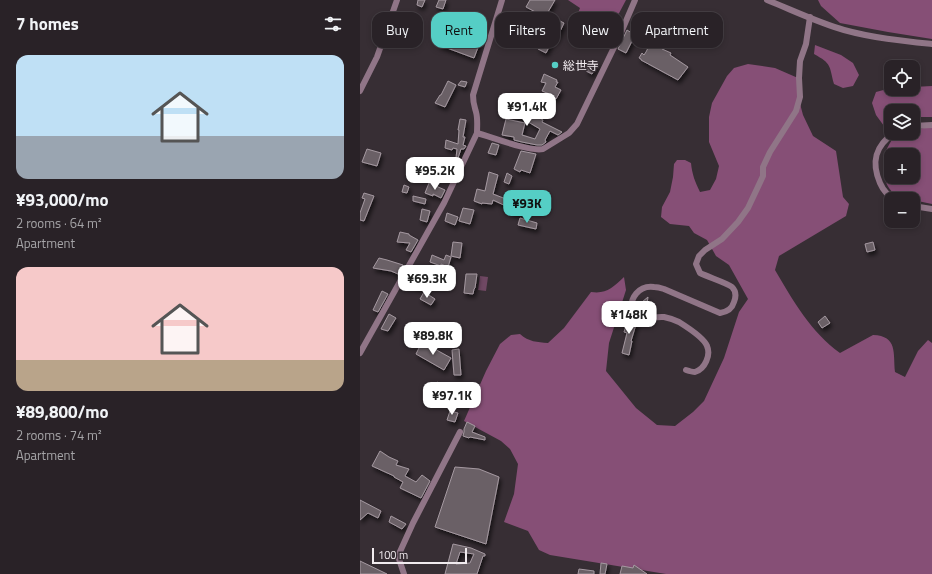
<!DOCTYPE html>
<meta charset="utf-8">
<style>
body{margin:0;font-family:"Titillium Web","Noto Sans JP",sans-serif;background:#312a2f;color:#f1f3f6;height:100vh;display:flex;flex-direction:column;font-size:15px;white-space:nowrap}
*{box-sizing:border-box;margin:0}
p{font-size:13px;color:#a5a4a7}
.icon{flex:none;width:22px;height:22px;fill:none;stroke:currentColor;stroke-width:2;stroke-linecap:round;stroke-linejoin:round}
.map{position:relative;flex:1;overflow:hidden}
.drawer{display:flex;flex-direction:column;background:#292227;width:360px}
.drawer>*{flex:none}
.guide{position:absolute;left:12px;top:12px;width:380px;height:36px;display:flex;gap:8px}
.controls{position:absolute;left:524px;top:60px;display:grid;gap:8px}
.controls a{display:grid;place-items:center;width:36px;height:36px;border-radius:8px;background:#292227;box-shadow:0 2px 6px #0003,0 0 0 1px #453f44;font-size:20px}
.scale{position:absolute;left:12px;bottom:10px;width:95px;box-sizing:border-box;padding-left:4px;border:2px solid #f1ebef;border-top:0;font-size:11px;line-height:14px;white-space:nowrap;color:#f1ebef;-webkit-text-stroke:3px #372e34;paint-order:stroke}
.price{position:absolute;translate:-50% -34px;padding:0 9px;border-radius:8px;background:#fff;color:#222;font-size:13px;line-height:26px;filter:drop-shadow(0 1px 2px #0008)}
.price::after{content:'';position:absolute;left:50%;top:24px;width:12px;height:9px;margin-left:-6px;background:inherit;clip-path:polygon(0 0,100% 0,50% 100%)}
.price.active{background:#55cec5;color:#111}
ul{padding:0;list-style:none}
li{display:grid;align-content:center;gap:8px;height:212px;padding:0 16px}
li span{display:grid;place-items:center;height:124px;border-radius:12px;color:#555}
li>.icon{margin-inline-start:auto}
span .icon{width:72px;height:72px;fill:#fffc;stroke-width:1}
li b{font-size:17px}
h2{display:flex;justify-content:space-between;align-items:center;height:48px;padding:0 16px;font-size:17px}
.pill{padding:0 14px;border-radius:12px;background:#292227;box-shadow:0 2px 6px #0003,0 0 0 1px #453f44;font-size:14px;line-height:36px}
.pill.active{background:#55cec5;color:#111}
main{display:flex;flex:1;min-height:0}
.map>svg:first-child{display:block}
</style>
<main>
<section class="drawer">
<h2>7 homes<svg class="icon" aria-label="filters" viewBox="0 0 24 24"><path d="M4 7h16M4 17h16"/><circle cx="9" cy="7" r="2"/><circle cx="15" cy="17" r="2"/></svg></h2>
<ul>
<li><span style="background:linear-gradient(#bfe0f5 65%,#9aa5b1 0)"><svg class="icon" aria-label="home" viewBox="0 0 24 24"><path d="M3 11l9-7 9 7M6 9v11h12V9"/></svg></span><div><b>¥93,000/mo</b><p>2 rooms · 64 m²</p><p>Apartment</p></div></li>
<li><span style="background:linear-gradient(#f6c9c9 75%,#b9a48a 0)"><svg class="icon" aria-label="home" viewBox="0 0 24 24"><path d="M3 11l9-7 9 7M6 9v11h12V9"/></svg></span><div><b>¥89,800/mo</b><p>2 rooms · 74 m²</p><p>Apartment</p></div></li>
</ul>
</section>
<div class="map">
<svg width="572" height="574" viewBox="0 0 572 574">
<defs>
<filter id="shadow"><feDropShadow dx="2" dy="3.5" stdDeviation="2" flood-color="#0009"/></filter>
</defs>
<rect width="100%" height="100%" fill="#372e34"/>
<path fill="#6f4863" d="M120,276L128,277L126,291L118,290Z"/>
<g fill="#864f76" fill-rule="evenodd">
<path d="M208,0H266L257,17L225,21L216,18L220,8Z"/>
<path d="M458,0H572V39L528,32L480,23L461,6Z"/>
<path d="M455,45L481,55L493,63L499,75L493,86L483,88L474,84C469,65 472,64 454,54Z"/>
<path d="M388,64L415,68L438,78V96L443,115L453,136L476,151L483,197L489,204L486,216L419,256L415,270C433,301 451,332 480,353L513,335C538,336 533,353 535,372L545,377L558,351L568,340L572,343V574H306L190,555L179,550L168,531L144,522L154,494L158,464L150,449L141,441L104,421L126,371L140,344L151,335L160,334C169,342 177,342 188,343L204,328L231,292C247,294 252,288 264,277L266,290L249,343L246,371L276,408L297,425L315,426L333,412L344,401L364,358L379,312L388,299L369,265L356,256L347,240L334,233L329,226L310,224L301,217L302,207L310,192L313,177L314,164L317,160H325L331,163C332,174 335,182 340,192L350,190L356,179L359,166L349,142V117L352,103L367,76L374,68Z"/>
<path d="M572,86V117H561L553,120V111H531V125L524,126L516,115L512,103L516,92L531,88V89H553V87Z"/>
<path d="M569,127L572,128V204L553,200V199C527,199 520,177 525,155C526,149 530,143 533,138L545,133H553V130ZM531,155H553V177H531Z"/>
</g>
<g fill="#6a6066" stroke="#a599a1" fill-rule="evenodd" filter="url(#shadow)">
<path d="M58,0H65L62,7L57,5Z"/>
<path d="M79,0H86L83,9L76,7Z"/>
<path d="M170,0H195L185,17L166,7Z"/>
<path d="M192,17L204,23L196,40L193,39L186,53L178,49Z"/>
<path d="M86,18L108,26L109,30L125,35L122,42H120L114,58L79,45Z"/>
<path d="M267,30L275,35L266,53L258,49Z"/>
<path d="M292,40L299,44V45L303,47L302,49L311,53L310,55L328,67L318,80L281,60V59L279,58L282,53L284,55L286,52Z"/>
<path d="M231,60L238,63L232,74L226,71Z"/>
<path d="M184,74L197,80L196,82H198L195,87L201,90L196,99L191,97L192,95L182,91L186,83L181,82Z"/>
<path d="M88,81L96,85L85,107L75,103L80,95H81Z"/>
<path d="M101,81L107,82L105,87L98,85Z"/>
<path d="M153,102L183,120L182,122L202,132L198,135L190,131L185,140L186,142L182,145H177L162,142L154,140V137L142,135L146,119L165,123L162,135L175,139L180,129L148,110Z"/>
<path d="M100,119L106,120L103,137H105L103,145L106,146L104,149H101L98,158H96L97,149L93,148L92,150L85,148L86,140L98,144L99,130H98Z"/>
<path d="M132,143L139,145L136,155L128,153Z"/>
<path d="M7,149L21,153L17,166L2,162Z"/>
<path d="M161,151L176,154L170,173L161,170L160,172L154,169Z"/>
<path d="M90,159L96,161L91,171L85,168Z"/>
<path d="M129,172L138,175L133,194L146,199L147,197L164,204L159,215L149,211L150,208L133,200L132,204L122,203V204L114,201L117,189L125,191Z"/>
<path d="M147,173L152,176L149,184L144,182Z"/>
<path d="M69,183L85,190L81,198L73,194V196L65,193Z"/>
<path d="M44,185L49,187L47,193L42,192Z"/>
<path d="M4,193L14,196L4,221L0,220V213L5,199L2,198Z"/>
<path d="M53,196L66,199L65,204L53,201Z"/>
<path d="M103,208L114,210L110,224L99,221Z"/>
<path d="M62,209L70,211L67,222L60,220Z"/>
<path d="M87,213L98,217L95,225L85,221Z"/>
<path d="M160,218L177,223L176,229L158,225Z"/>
<path d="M40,232L49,234V235L58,240L51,252L46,250L50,243L37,242Z"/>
<path d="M93,242L102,243L100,258L91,256Z"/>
<path d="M513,242L515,250L507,252L505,244Z"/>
<path d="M72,255L84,260L86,255L91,257L88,267L81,264V266L70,262Z"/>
<path d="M19,258L27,260L43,265L38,274L31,271L13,268Z"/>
<path d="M67,268L74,272L68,282L63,281Z"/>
<path d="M106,274H117L115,288L114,289L113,294L104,293Z"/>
<path d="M51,278L61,283L59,288L48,282Z"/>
<path d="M22,291L28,294L18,312L13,310Z"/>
<path d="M64,292L75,299L71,305L60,299Z"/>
<path d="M288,297L286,311L284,313H282L276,307Z"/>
<path d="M29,314L36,318L28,331L21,329Z"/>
<path d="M269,316L277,321L271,341H272L269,355L262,353L267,333L264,332Z"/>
<path d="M465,316L470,323L462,328L458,322Z"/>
<path d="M62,342L91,358L84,370L56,354Z"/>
<path d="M99,349L101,375H94L92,350Z"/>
<path d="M77,382L90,389V391L91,392L88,399L72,390Z"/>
<path d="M90,411L98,413L95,422L87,420Z"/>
<path d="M107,422L115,426L112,432L125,437V440L110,437L109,438L103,436L104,432V429Z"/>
<path d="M20,451L29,457L38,461L36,465L49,469L45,476L56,482L62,475L70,481L61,498L40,488L43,482L34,477V476L12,466Z"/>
<path d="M95,467L119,469L139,477L126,544L75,527Z"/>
<path d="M0,500L21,511L18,518L8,513L0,520Z"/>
<path d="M31,516L46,524L42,529L29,522Z"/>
<path d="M93,544L111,548L125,554V556H123L117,574H85ZM100,552L114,554L110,563L96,564Z"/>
<path d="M0,561L27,574H0Z"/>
<path d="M241,563L247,564L245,574H240Z"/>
<path d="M274,565L287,574H260L262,566L273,568Z"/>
<path d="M219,569L234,571V574H218Z"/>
</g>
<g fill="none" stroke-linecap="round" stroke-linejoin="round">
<g stroke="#907587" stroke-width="6">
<path d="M407,0C432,10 459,23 484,30C513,38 543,41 572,44"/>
<path d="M0,91L17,57L37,0"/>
<path d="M553,126L572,125"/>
<path d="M117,133C132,137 169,152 183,149L209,133L217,124L260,35L275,0"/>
<path d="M534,133C515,146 511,162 520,183C523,190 528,196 535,199"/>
<path d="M553,206L572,209"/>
<path d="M0,353L84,203L117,133C117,126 118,119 116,112C114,105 113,103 113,95L142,0"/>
<path d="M326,370C329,371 333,372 335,372C345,369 351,355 347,346C344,338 327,327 319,322C315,320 309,318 304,317C290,316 285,323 272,312C269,298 279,285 294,287C298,287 301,288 304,289L360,313C367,312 372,309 374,302C376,297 376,291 372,287C367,283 348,277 340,273L336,264L339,256L345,250L362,239L378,222L388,208L403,176V167L410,152L436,111L440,97L439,78L440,61L446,44L450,17"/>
<path d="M44,574L38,556L53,523L100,432"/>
</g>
</g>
<circle fill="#55cec5" stroke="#372e34" stroke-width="1.5" cx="195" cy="65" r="4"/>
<g text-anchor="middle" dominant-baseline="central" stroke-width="3" stroke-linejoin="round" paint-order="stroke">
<g font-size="12" fill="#f1ebef" stroke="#372e34" text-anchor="start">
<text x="203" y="65">総世寺</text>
</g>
</g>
</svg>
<div class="controls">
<a><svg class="icon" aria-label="locate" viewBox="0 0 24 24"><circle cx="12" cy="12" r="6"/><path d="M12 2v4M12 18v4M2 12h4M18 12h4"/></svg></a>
<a><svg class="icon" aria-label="layers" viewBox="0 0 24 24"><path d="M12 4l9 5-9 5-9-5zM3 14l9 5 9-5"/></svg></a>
<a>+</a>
<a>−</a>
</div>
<div class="scale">100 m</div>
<b class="price" style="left:167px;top:127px">¥91.4K</b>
<b class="price" style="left:75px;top:191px">¥95.2K</b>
<b class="price active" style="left:167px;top:224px">¥93K</b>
<b class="price" style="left:67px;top:299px">¥69.3K</b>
<b class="price" style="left:269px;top:335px">¥148K</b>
<b class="price" style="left:73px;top:356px">¥89.8K</b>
<b class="price" style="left:92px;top:416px">¥97.1K</b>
<div class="guide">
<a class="pill">Buy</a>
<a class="pill active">Rent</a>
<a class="pill">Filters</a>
<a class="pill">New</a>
<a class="pill">Apartment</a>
</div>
</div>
</main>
